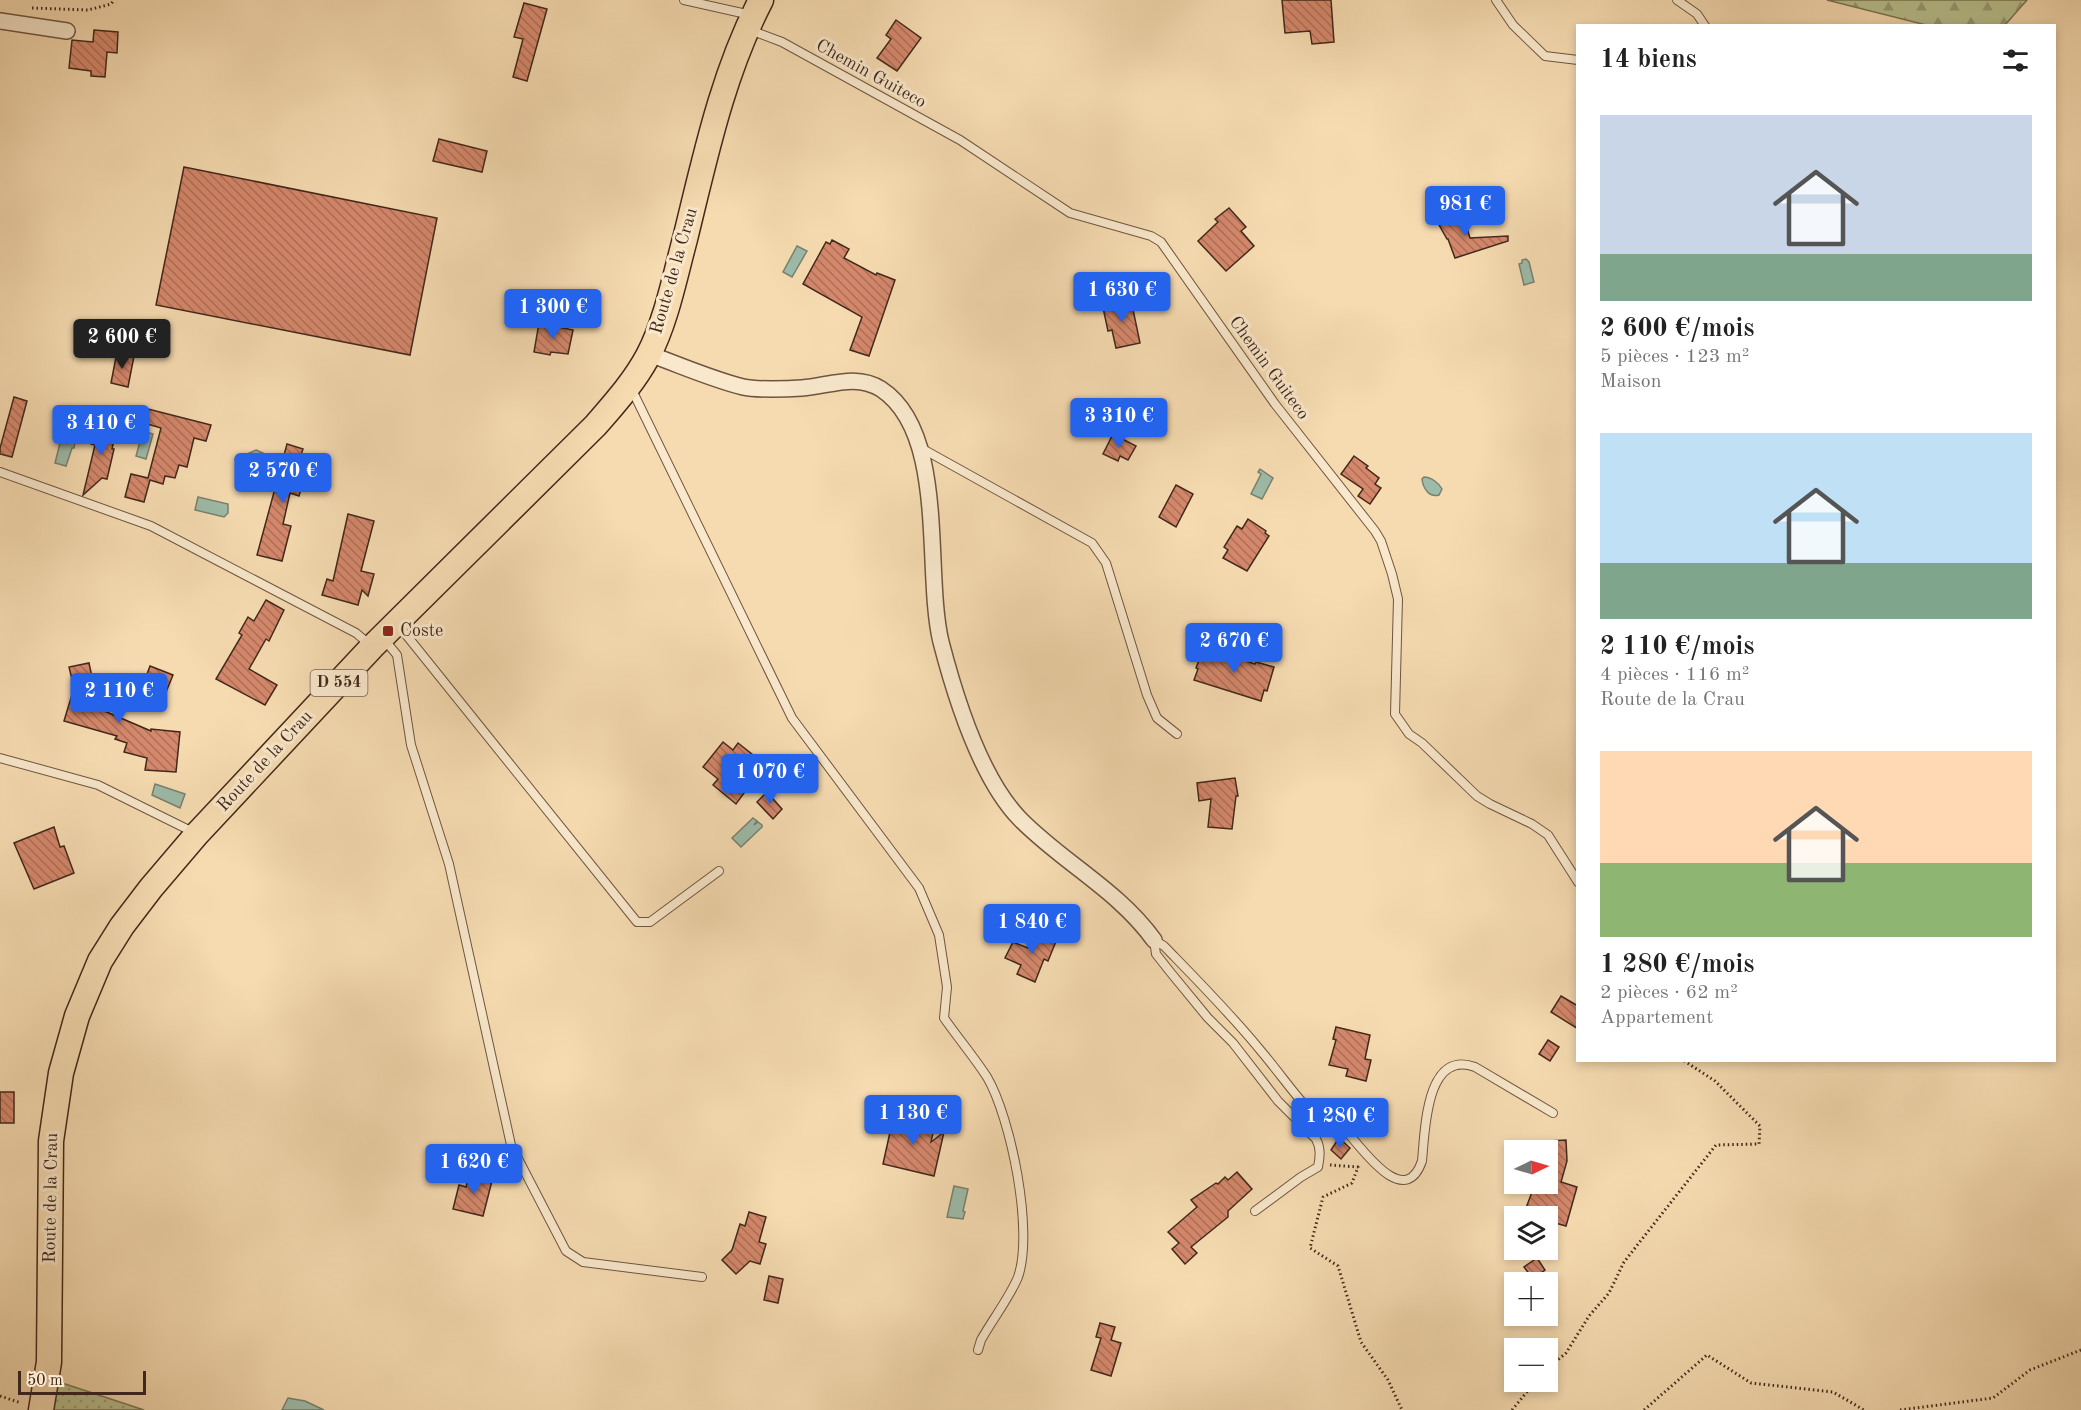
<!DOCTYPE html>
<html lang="fr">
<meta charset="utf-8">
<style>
body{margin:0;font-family:"Old Standard TT",serif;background:#f6f6f6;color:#222;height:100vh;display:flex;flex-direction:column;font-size:22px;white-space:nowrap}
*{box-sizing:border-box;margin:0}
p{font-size:20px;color:#767676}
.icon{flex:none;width:33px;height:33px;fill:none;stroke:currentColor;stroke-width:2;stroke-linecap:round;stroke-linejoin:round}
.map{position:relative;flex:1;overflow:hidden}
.panel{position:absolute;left:1576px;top:24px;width:480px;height:1038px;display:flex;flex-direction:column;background:#fff;border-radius:0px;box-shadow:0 3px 9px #0003}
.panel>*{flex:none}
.needle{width:39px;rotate:85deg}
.buttons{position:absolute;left:1504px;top:1140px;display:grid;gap:12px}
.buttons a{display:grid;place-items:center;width:54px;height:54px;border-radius:0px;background:#fff;box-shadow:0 3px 9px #0003;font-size:30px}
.scale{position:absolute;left:18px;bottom:15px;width:128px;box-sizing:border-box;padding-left:6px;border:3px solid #42281b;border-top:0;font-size:16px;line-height:21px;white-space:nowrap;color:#42281b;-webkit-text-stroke:4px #f9e8cc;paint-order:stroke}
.price{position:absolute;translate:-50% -51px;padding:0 14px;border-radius:6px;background:#2563eb;color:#fff;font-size:20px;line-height:39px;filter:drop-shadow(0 2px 3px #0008)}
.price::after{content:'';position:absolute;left:50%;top:36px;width:18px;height:14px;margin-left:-9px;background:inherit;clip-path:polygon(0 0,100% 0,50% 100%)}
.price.on{background:#222;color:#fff}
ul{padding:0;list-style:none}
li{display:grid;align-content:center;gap:12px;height:318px;padding:0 24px}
li span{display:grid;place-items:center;height:186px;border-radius:0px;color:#555}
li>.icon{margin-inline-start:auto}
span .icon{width:108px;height:108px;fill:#fffc;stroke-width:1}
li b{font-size:26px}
h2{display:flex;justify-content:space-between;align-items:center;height:72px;padding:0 24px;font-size:26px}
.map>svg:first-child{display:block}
</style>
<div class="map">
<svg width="2081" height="1410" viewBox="0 0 2081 1410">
<defs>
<pattern id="grass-dots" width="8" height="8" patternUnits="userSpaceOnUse" patternTransform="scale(1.5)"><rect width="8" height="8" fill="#b8c18f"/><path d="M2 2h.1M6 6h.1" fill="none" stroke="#979d74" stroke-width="1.8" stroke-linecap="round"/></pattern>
<pattern id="forest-firs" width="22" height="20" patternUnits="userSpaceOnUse" patternTransform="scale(1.5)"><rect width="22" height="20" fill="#b8c18f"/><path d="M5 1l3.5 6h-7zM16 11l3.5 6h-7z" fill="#979d74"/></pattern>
<pattern id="building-back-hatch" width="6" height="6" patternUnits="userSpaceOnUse" patternTransform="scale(1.5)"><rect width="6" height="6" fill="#d5886c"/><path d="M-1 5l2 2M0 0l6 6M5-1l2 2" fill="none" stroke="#ae6f58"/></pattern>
</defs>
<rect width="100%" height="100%" fill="#f6dbb1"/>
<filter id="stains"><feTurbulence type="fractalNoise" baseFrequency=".00333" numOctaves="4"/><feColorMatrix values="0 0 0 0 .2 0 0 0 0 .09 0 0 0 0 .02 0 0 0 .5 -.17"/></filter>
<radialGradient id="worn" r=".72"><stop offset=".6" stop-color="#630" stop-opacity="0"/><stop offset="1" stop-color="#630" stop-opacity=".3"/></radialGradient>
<path fill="url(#grass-dots)" stroke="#7d7455" stroke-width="1.5" d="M56,1381L144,1410H49Z"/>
<path fill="url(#forest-firs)" stroke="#7d7455" stroke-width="1.5" d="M1827,0H2027L2005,25H1926Z"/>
<g fill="#9dbba9" stroke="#798070" stroke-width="1.5">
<path d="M797,246L807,251L792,277L783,272Z"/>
<path d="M1526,259L1529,262L1534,282L1524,285L1519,264L1522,263V260Z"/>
<path d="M143,431L153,434L146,459L136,456Z"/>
<path d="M61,439L75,443L74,448H72L66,466L55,463Z"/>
<path d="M256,450L263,453V462L255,461L250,468H240L237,465L235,459L238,455H245Z"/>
<path d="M1260,469L1273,478L1262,499L1251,494L1261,474L1258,472Z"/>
<path d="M1424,477C1431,477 1439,483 1442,489L1439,495C1429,498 1423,488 1422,479Z"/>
<path d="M198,497L228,504V513L224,517L195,510Z"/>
<path d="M155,784L185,794L180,808L152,795Z"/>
<path d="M753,818L757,821L754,825L758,822L762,825V827L741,847L732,838Z"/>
<path d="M954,1186L968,1189L963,1211L965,1212L963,1219L947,1217Z"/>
<path d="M288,1398L305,1401L324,1410H282Z"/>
</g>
<g fill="url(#building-back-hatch)" stroke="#42281b" stroke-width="1.5">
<path d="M1282,0H1331L1334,42L1312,44L1310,31L1285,33Z"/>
<path d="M524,3L547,9L527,81L513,77L523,39L514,37Z"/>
<path d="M896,20L921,38L897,71L877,58L891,39L886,35Z"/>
<path d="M94,30L118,32L117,53L107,52L105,77L91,76V71L69,68L72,40L93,42Z"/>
<path d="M439,139L487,151L482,172L433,161Z"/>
<path d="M184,167L437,218L410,355L156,305Z"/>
<path d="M1229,208L1246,227L1241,231L1254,246L1226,271L1198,241L1218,222L1215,219Z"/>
<path d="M1434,216L1464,218L1470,238L1508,236V241L1455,258L1448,239H1447Z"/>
<path d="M832,240L849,249L844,258L876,275L877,273L895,280L869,356L850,350L862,317L803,284L826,242L830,244Z"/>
<path d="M1117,300L1118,303L1131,300L1140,343L1116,348L1112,330L1108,331L1102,303Z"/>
<path d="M572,301L585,306L580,319L567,314Z"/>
<path d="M539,323L573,330L568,354L551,352L550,355L534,352Z"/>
<path d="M117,352L134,356L128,387L111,383Z"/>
<path d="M14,397L27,401L12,457L0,454V448Z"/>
<path d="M148,409L211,425L206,441L194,438L187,467L179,465L175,478L165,476L163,484L150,480L144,502L125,497L131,474L148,478L161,428L144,423Z"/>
<path d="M96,426L116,431L112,449H114L107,479L102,478L83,495L95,445L91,444Z"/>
<path d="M1113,434L1136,446L1128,460L1120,456L1118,461L1103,454Z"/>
<path d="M287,444L303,449L300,458L309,461L299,496L290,493L283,524L291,526L282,561L257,555Z"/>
<path d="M1354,456L1368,466L1366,468L1379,478L1375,484L1381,488L1370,504L1358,496L1363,489L1341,474Z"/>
<path d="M1176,485L1193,494L1176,527L1159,517Z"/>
<path d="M348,514L374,521L361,571L374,574L368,596L362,590L358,605L322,595L327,579L333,581Z"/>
<path d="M1248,519L1266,531L1265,533L1269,536L1247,571L1223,558L1228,550L1224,547L1237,526L1242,529Z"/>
<path d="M266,600L284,610L269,641L266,639L249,669L277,685L265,705L216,679L242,635L239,633L248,617L254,621Z"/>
<path d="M1204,648L1255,664L1256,662L1274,667L1267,691L1264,690L1261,701L1194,680L1198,669L1196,668Z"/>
<path d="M89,663L93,682L109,686L102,710L151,731V729L180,732L176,772L145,770L147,758L124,752L127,743L115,739L117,736L64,721L74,688L69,667Z"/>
<path d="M150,666L173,675L164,697L142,688Z"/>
<path d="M723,742L733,750L738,743L753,755L738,776L750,785L736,804L713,785L718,779L703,767Z"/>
<path d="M1235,778L1238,796H1236L1232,829L1208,827L1211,799L1199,801L1197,783Z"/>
<path d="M767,792L782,809L773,819L757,802Z"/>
<path d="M54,827L60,847L64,846L74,873L34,889L14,843Z"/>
<path d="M1036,930L1057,939L1048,961L1044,959L1035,982L1017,974L1021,965L1005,958L1013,942L1028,948Z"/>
<path d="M1561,996L1578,1006V1029L1551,1012Z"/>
<path d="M1336,1027L1370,1035L1365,1059L1371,1060L1366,1081L1346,1076L1348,1069L1329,1065L1336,1040L1333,1039Z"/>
<path d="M1548,1040L1559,1047L1550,1061L1539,1054Z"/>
<rect x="0" y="1092" width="14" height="31"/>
<path d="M894,1114L935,1124L931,1142L944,1132L934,1176L883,1164Z"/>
<path d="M1339,1138L1350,1148L1341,1159L1331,1150Z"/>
<path d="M1566,1140L1567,1161L1561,1182L1577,1187L1566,1226L1548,1221V1216H1523L1535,1184H1548V1141Z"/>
<path d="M470,1172L493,1177L483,1216L453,1209L459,1185L466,1187Z"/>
<path d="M1237,1172L1252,1189L1228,1211V1217L1191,1247L1197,1253L1185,1264L1172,1249L1179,1243L1168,1232L1197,1207L1191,1200L1216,1183L1218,1184L1225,1177L1228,1180Z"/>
<path d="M749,1212L766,1217L759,1242L766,1244L760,1264L750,1261L736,1274L722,1260L732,1250L740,1224L745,1226Z"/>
<path d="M1537,1258L1545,1270L1533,1279L1524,1267Z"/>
<path d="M769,1276L783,1279L778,1303L764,1300Z"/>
<path d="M1100,1323L1115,1327L1111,1340L1121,1343L1111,1376L1091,1370L1101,1338L1096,1337Z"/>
</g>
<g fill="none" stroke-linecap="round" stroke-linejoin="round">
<defs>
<g id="service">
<path d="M684,0L751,15"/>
<path d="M1496,0L1513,25L1545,56L1578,60"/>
<path d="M1677,0L1697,14L1705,26"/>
<path d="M750,30L782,42L960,140L1070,213L1151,236L1161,242L1275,404L1375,531L1381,541L1392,574L1398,599L1395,714L1409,734L1422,743L1477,796L1490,804L1532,824L1548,835L1578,882"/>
<path d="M632,390L792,718L919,888L939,935L947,987L944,1018C958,1038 974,1057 987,1077C1011,1118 1034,1232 1018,1277C1011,1295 991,1322 981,1340L978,1350"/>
<path d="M921,448L1092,543L1106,563L1147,695L1157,718L1177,734"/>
<path d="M0,472L151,526L356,633L369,644"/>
<path d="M399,626L637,922H650L719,871"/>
<path d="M383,638L397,655L411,745L449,864L511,1145L566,1251L583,1262L702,1277"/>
<path d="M0,758L98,785L193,832"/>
<path d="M1154,940L1164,946C1197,980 1231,1014 1261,1051C1283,1077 1302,1106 1327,1129L1341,1128L1347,1132C1364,1151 1405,1210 1422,1161C1425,1130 1426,1049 1475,1067L1553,1113"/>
<path d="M1154,940L1156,954L1171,973L1208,1018L1233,1043L1278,1101L1316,1139C1321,1148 1320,1157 1318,1167L1301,1177L1255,1211"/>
</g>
<g id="minor">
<path d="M0,21L67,31"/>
<path d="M649,354C680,365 711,379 743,387C756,390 788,389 802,388C829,386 856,373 881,389C948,433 924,572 941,642C955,696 981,779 1020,819C1062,862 1118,890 1154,940"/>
</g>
<path id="primary" d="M41,1410L49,1362L51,1141L61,1073L77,1016L100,961L122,926L151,888L197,834L372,647L596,425C615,403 634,382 648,356C666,322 675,276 685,239C705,158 722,75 761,0"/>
</defs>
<use href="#service" stroke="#6f5540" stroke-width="10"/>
<use href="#minor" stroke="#6f5540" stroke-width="18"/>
<use href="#primary" stroke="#42281b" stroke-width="27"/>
<g stroke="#42281b" stroke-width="3" stroke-dasharray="1.5 3" stroke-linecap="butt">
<path d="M32,8L88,10L111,4L114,0"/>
<path d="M1330,1165L1358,1167L1352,1183L1323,1197L1310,1248L1338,1266L1361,1342L1388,1380L1402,1410"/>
<path d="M1548,1368L1566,1353L1589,1316L1609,1293L1624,1262L1716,1145L1759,1144L1760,1126L1715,1081L1683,1060"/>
<path d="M0,1396L21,1403"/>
<path d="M1512,1410L1535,1382"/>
<path d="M1644,1410L1707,1355L1751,1383L1833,1392L1864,1410"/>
<path d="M1900,1410L1993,1398L2030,1370L2081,1350"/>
</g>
<use href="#service" stroke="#f9e8cc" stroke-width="8"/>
<use href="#minor" stroke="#f9e8cc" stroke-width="15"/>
<use href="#primary" stroke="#f6dbb1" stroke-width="24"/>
</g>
<rect fill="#8f2418" stroke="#f9e8cc" stroke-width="2" x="382" y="625" width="12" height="12" rx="3"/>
<g text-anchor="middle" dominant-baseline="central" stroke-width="6" stroke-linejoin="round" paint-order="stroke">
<rect fill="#f9e8cc" stroke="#796250" stroke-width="1.5" x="310.5" y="670" width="57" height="26" rx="4.5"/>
<g font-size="16" font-weight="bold" fill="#42281b">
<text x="339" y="683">D 554</text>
</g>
<g font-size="18" fill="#42281b" stroke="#f9e8cc">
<text transform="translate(871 74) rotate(29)">Chemin Guiteco</text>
<text transform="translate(674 271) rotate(-74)">Route de la Crau</text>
<text transform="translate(1269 368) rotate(54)">Chemin Guiteco</text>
<text transform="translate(265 761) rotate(-47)">Route de la Crau</text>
<text transform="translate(51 1198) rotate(-89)">Route de la Crau</text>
</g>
<g font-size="18" fill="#42281b" stroke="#f9e8cc" text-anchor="start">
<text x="400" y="631">Coste</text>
</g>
</g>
<rect width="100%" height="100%" filter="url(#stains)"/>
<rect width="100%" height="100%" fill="url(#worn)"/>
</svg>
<div class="buttons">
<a><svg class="needle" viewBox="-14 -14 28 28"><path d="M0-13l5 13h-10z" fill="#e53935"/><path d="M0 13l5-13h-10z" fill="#767676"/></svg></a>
<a><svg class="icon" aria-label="layers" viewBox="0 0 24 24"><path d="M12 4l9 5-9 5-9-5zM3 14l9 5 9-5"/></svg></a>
<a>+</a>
<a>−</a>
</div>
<div class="scale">50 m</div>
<b class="price" style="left:1465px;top:237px">981 €</b>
<b class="price" style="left:1122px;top:323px">1 630 €</b>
<b class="price" style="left:553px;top:340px">1 300 €</b>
<b class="price on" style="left:122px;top:370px">2 600 €</b>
<b class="price" style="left:1119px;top:449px">3 310 €</b>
<b class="price" style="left:101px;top:456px">3 410 €</b>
<b class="price" style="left:283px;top:504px">2 570 €</b>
<b class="price" style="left:1234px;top:674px">2 670 €</b>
<b class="price" style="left:119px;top:724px">2 110 €</b>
<b class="price" style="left:770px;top:805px">1 070 €</b>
<b class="price" style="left:1032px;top:955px">1 840 €</b>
<b class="price" style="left:913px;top:1146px">1 130 €</b>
<b class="price" style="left:1340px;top:1149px">1 280 €</b>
<b class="price" style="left:474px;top:1195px">1 620 €</b>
<section class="panel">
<h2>14 biens<svg class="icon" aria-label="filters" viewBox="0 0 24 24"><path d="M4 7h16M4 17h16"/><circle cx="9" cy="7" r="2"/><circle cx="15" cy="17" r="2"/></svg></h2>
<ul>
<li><span style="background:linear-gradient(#c9d6e8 75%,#7fa58c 0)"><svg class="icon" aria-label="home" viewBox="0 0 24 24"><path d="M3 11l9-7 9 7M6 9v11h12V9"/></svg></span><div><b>2 600 €/mois</b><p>5 pièces · 123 m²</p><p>Maison</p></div></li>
<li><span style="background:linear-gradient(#bfe0f5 70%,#7fa58c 0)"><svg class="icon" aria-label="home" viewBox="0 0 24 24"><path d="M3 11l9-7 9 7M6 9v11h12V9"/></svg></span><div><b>2 110 €/mois</b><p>4 pièces · 116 m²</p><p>Route de la Crau</p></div></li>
<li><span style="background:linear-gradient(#ffd9b3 60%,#8fb573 0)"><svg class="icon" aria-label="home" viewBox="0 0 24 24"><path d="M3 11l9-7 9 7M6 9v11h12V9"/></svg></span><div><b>1 280 €/mois</b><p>2 pièces · 62 m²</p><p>Appartement</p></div></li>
</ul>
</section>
</div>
